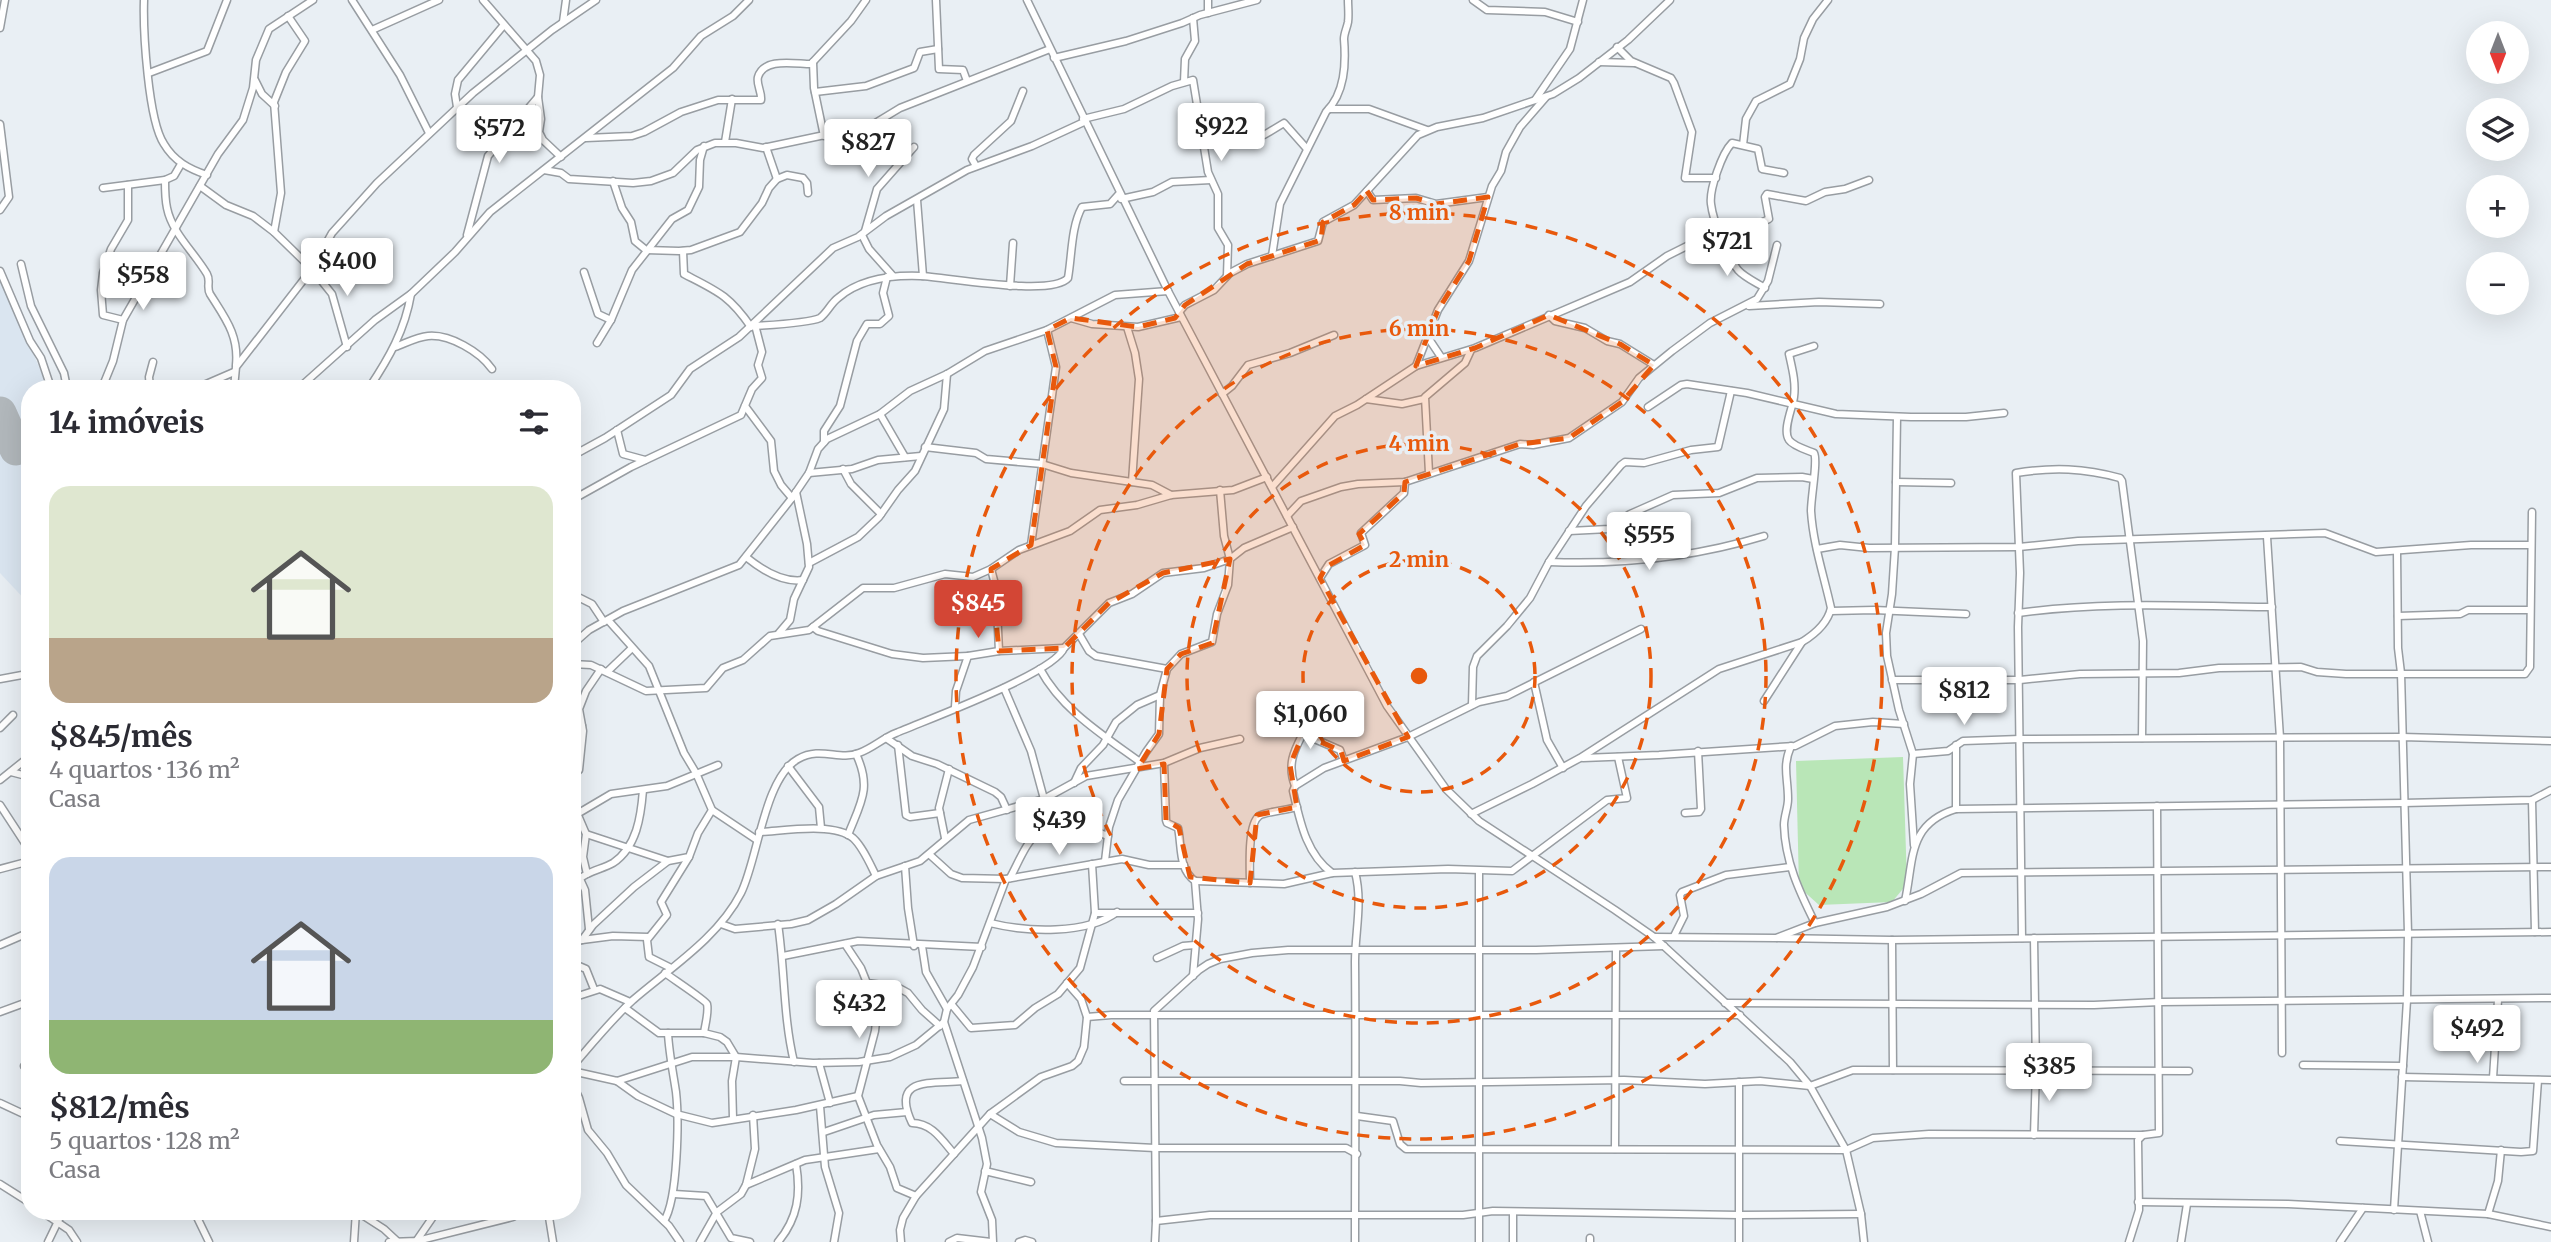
<!DOCTYPE html>
<html lang="pt">
<meta charset="utf-8">
<style>
body{margin:0;font-family:Merriweather,serif;background:#f7f7f7;color:#2b2b33;height:100vh;display:flex;flex-direction:column;font-size:26px;white-space:nowrap}
*{box-sizing:border-box;margin:0}
p{font-size:23px;color:#7c7c81}
.icon{flex:none;width:38px;height:38px;fill:none;stroke:currentColor;stroke-width:2;stroke-linecap:round;stroke-linejoin:round}
.map{position:relative;flex:1;overflow:hidden}
.side{position:absolute;left:21px;top:380px;width:560px;height:840px;display:flex;flex-direction:column;background:#fff;border-radius:28px;box-shadow:0 7px 28px #0002}
.side>*{flex:none}
.needle{width:46px;rotate:180deg}
.tools{position:absolute;left:2466px;top:21px;display:grid;gap:14px}
.tools a{display:grid;place-items:center;width:63px;height:63px;border-radius:50%;background:#fff;box-shadow:0 7px 28px #0002;font-size:35px}
.price{position:absolute;translate:-50% -60px;padding:0 16px;border-radius:7px;background:#fff;color:#222;font-size:23px;line-height:46px;filter:drop-shadow(0 2px 4px #0008)}
.price::after{content:'';position:absolute;left:50%;top:42px;width:21px;height:16px;margin-left:-10px;background:inherit;clip-path:polygon(0 0,100% 0,50% 100%)}
.price.selected{background:#d34635;color:#fff}
ul{padding:0;list-style:none}
li{display:grid;align-content:center;gap:14px;height:371px;padding:0 28px}
li span{display:grid;place-items:center;height:217px;border-radius:21px;color:#555}
li>.icon{margin-inline-start:auto}
span .icon{width:126px;height:126px;fill:#fffc;stroke-width:1}
li b{font-size:30px}
h2{display:flex;justify-content:space-between;align-items:center;height:84px;padding:0 28px;font-size:30px}
.map>svg:first-child{display:block}
</style>
<div class="map">
<svg width="2551" height="1242" viewBox="0 0 2551 1242">
<rect width="100%" height="100%" fill="#e9eff4"/>
<path fill="#dae5f0" d="M0,276L48,388H30V605L0,573Z"/>
<path fill="#b9e6b7" d="M1903,757L1907,884L1892,902L1819,905L1799,887L1796,761Z"/>
<g fill="none" stroke-linecap="round" stroke-linejoin="round">
<path stroke="#b2b8bc" stroke-width="33" d="M0,413L16,449"/>
<defs>
<g id="minor">
<path d="M144,0C143,30 148,120 164,144C174,161 189,169 207,175"/>
<path d="M352,0L400,75L429,133"/>
<path d="M483,0L536,61L540,75L538,97L541,119L539,132L543,140L561,157"/>
<path d="M936,0L939,69L963,70L967,81"/>
<path d="M1027,0L1168,291L1387,706L1446,789L1479,821L1615,910L1654,937L1790,1062L1810,1086L1846,1150L1861,1214L1864,1242"/>
<path d="M1208,0V13"/>
<path d="M1473,0L1487,10L1545,12L1578,22"/>
<path d="M563,22L566,0"/>
<path d="M0,28L5,0"/>
<path d="M372,30L439,0"/>
<path d="M1617,47L1631,61L1671,78L1674,83L1692,132L1685,178H1716"/>
<path d="M1054,58L1126,41L1182,23L1200,15L1257,0"/>
<path d="M813,62L814,88L824,136"/>
<path d="M1599,62L1634,63"/>
<path d="M149,73L207,51L227,0"/>
<path d="M255,80L262,94L275,106"/>
<path d="M1184,82L1185,59L1195,41L1193,18"/>
<path d="M815,92L866,86L914,68L920,52L938,49"/>
<path d="M1535,100L1570,49L1583,0"/>
<path d="M457,107L455,94L458,80L503,26"/>
<path d="M1329,109H1369L1427,130"/>
<path d="M1083,119L1124,109L1172,86L1193,80L1208,172L1218,194V228L1228,245L1227,276"/>
<path d="M0,124L9,197L0,210"/>
<path d="M1264,135L1284,123L1307,149"/>
<path d="M586,138L632,136L644,132L681,112L718,100H761C762,92 756,84 758,77C764,57 795,64 811,64L851,21L866,0"/>
<path d="M725,142L732,99"/>
<path d="M1743,145L1746,119L1756,101L1790,84L1800,59L1804,38L1813,19L1828,0"/>
<path d="M766,147L777,179"/>
<path d="M976,166L972,159L974,155L1011,121L1023,91"/>
<path d="M544,170L561,173L569,179L633,183L651,181L673,173L697,150L715,143H736L763,148L872,125L900,108L1050,49"/>
<path d="M165,180C165,189 165,199 167,208C172,233 194,252 207,274C211,281 206,287 210,294C225,318 239,335 236,365"/>
<path d="M613,181L622,208L631,222L635,241L646,250L679,251L691,250L740,232L762,203L769,188L777,179L787,175L803,178L807,183L808,193"/>
<path d="M200,186L226,205L253,216L274,232L312,269L332,294L347,347"/>
<path d="M103,188L165,180L174,176L181,164"/>
<path d="M1367,191L1373,200L1416,198L1436,204L1488,197"/>
<path d="M1121,199L1153,192L1172,182L1211,180"/>
<path d="M917,200L923,276"/>
<path d="M865,231L877,189L914,147"/>
<path d="M274,232L281,193L274,102L286,72L305,41L288,16"/>
<path d="M467,235L488,156L538,97"/>
<path d="M862,235L869,249L893,276"/>
<path d="M683,251L684,274C717,291 729,295 751,327"/>
<path d="M1272,256L1280,204L1326,112C1345,93 1346,64 1344,39C1344,33 1347,28 1348,22C1349,15 1348,7 1348,0"/>
<path d="M21,264L31,306L64,373L67,388"/>
<path d="M0,271L30,341L41,358L51,388"/>
<path d="M584,272L598,314L611,320"/>
<path d="M1010,286L1013,243"/>
<path d="M1765,288C1757,283 1744,277 1738,270C1727,256 1713,221 1711,204C1709,190 1722,153 1732,143L1758,149L1762,169L1784,173"/>
<path d="M411,294L455,252L490,212L673,68L701,36L733,16L749,0"/>
<path d="M1749,306L1819,302L1880,304"/>
<path d="M1179,312L1185,305L1214,290L1230,273L1247,264L1318,241L1323,222L1354,205L1418,135L1437,127L1483,118L1553,94L1579,78L1628,40L1670,0"/>
<path d="M1549,315L1555,321L1585,328L1607,341L1620,344L1654,365"/>
<path d="M1071,318L1092,324L1138,327L1181,317"/>
<path d="M123,320L103,315L101,290L103,273L111,249L128,220V185"/>
<path d="M756,326C770,325 809,323 820,318C827,313 831,303 838,298C860,279 892,275 920,276C947,277 1052,297 1068,278C1072,255 1071,227 1082,207L1110,204L1119,194"/>
<path d="M1127,327L1135,353L1139,379L1132,482"/>
<path d="M1427,336L1441,357"/>
<path d="M597,343L611,320L632,270L672,219L688,210L699,187L700,160L704,146"/>
<path d="M395,347C406,343 417,337 428,336C450,334 480,352 492,369"/>
<path d="M1416,366L1438,310L1469,261L1492,186L1501,171L1506,152L1520,127L1546,97"/>
<path d="M102,388L113,361L123,320L218,154L243,120L253,88L256,60L269,29L313,0"/>
<path d="M150,388L149,377L153,362"/>
<path d="M197,388L234,372"/>
<path d="M234,388L236,367L312,269L332,233L377,183L473,93L552,30L596,0"/>
<path d="M299,388L375,320L411,294C405,330 389,358 369,388"/>
<path d="M1222,394L1232,386L1248,365L1290,353L1334,335"/>
<path d="M1366,399L1402,404L1424,399"/>
<path d="M745,406L771,441L774,471L781,485L792,498"/>
<path d="M1648,407L1681,385L1687,384L1747,393L1836,414L1911,417H1966L2004,413"/>
<path d="M880,414L905,457"/>
<path d="M1897,417L1895,547L1892,594L1886,633L1887,656L1899,710L1913,754L1910,784L1914,845"/>
<path d="M617,430L623,454L645,460"/>
<path d="M824,442V431L840,406L857,341L867,324H880L889,316L883,293L887,277"/>
<path d="M925,447L976,453L986,459L1042,464L1071,473L1152,485L1171,495"/>
<path d="M572,456L605,438L671,395L690,369L739,337L833,248L858,237L886,216L967,170L1032,146L1084,122"/>
<path d="M843,469L851,484L881,514"/>
<path d="M809,473L852,469L878,460L921,456"/>
<path d="M1429,473L1425,397L1465,363L1471,350"/>
<path d="M1896,482L1951,483"/>
<path d="M1272,487L1335,416L1357,405L1416,366L1475,348L1630,282L1667,256L1699,240L1737,234L1769,219L1765,197L1767,194L1806,201L1825,192L1845,189L1869,180"/>
<path d="M572,500L631,467L741,415L752,389L762,378L758,365L762,352L755,325"/>
<path d="M1287,516L1301,501L1341,487L1358,484L1405,482L1520,444L1533,445L1569,438L1622,402L1639,378L1672,351L1710,323L1757,299L1768,281L1777,245"/>
<path d="M1569,531L1609,529L1630,514L1673,495L1719,493L1757,478L1802,477L1813,479"/>
<path d="M2267,537L2280,738L2282,1053"/>
<path d="M1031,545L1056,367L1047,330"/>
<path d="M1817,549L1840,545L1869,548L2019,547L2078,541L2325,533L2376,552L2471,545H2530"/>
<path d="M746,557C762,570 782,583 803,580"/>
<path d="M1549,562C1622,565 1695,557 1764,536"/>
<path d="M809,563L858,537L879,517L898,490L915,471L944,409L947,374"/>
<path d="M991,569L996,588L999,651"/>
<path d="M1320,578L1329,564L1365,545L1361,533L1404,493L1405,482"/>
<path d="M572,594L592,604L604,622"/>
<path d="M1831,611L1874,610L1966,614"/>
<path d="M2018,613C2102,601 2188,606 2272,607"/>
<path d="M2398,616L2460,614L2468,610H2530"/>
<path d="M813,627L818,631L892,654L923,658L968,656"/>
<path d="M779,633L790,620L794,599L809,567L807,544L796,492"/>
<path d="M1079,634L1089,651L1096,656L1167,669"/>
<path d="M572,645L589,630L623,611L739,565L792,498L809,473L818,449L827,439L880,414L910,391L947,374L985,351L1047,330L1115,295L1168,291"/>
<path d="M572,664L591,665L646,691L706,688L723,668L743,660L770,636L809,630L863,588H894L945,574L973,577L991,569L1019,550L1070,531L1100,510L1137,505L1171,495L1233,490L1267,477"/>
<path d="M1040,669C1062,710 1103,735 1140,762"/>
<path d="M607,672L632,648"/>
<path d="M0,679L22,675"/>
<path d="M1892,680H2020L2080,674L2179,673L2219,668L2301,667L2317,672L2346,674H2525L2530,667L2532,512"/>
<path d="M1534,682L1547,740L1563,768"/>
<path d="M1004,688L1031,751L1044,799"/>
<path d="M1764,701L1802,642"/>
<path d="M1472,705L1473,667L1477,656L1507,626L1530,598L1549,562L1586,506L1621,465L1625,462L1644,463L1691,450L1718,447L1731,391"/>
<path d="M955,707L956,691L968,656L999,651L1064,648"/>
<path d="M0,728L13,715"/>
<path d="M572,730L582,726"/>
<path d="M1303,734L1340,750L1344,761"/>
<path d="M886,738L912,756L937,764L995,792L1001,797L1007,810"/>
<path d="M898,745L906,815L910,817L940,813"/>
<path d="M1791,746C1782,767 1788,777 1788,799C1788,808 1784,816 1784,825C1785,861 1799,891 1815,923"/>
<path d="M1913,754L1948,751L1963,741L2020,739L2402,737L2551,741"/>
<path d="M1583,758L1659,755L1795,746L1835,726L1873,722L1904,724"/>
<path d="M1164,763L1166,820L1167,823L1178,828C1182,846 1178,869 1195,881L1198,919L1193,976"/>
<path d="M788,766L819,807L821,828"/>
<path d="M11,772L30,777"/>
<path d="M572,776L579,770L583,731L579,709L586,691L601,669"/>
<path d="M0,780L30,756"/>
<path d="M1074,783L1081,768L1103,745L1116,722L1137,705L1160,695"/>
<path d="M1295,786C1284,757 1301,742 1311,716"/>
<path d="M2532,800L2535,932"/>
<path d="M0,805L30,851"/>
<path d="M1956,809V745"/>
<path d="M712,810L757,840"/>
<path d="M1685,813L1699,812L1701,809L1698,751"/>
<path d="M1471,814L1532,784L1580,758L1719,669L1802,642C1815,634 1828,622 1831,608C1824,576 1813,544 1811,511C1811,497 1818,460 1814,453C1807,450 1793,446 1789,440C1782,430 1793,407 1794,397C1796,382 1792,368 1789,354L1814,346"/>
<path d="M572,817L611,794L667,786L718,765"/>
<path d="M759,832C783,831 834,822 853,838C863,847 870,864 876,876"/>
<path d="M586,834L668,861"/>
<path d="M848,835C861,802 872,788 856,754"/>
<path d="M945,838L939,808L949,769"/>
<path d="M930,855L951,874L962,878L1006,879L1122,859L1149,865H1184"/>
<path d="M1105,861L1109,827L1118,800L1146,752L1159,734L1160,695L1167,669L1181,654L1212,642L1217,614L1228,585L1230,559L1244,548L1293,527"/>
<path d="M905,866L908,908L914,946"/>
<path d="M0,869L30,861"/>
<path d="M1332,873C1306,854 1300,821 1293,791L1295,786L1324,768L1408,737L1479,702L1507,696L1641,629"/>
<path d="M587,874C595,870 606,867 613,863C637,847 641,816 643,790"/>
<path d="M1010,878C1026,848 1034,817 1076,824C1087,826 1098,833 1108,836"/>
<path d="M580,879L585,890L589,929"/>
<path d="M1195,881L1284,884L1332,873L1448,869L1512,871L1607,800L1627,798L1618,757"/>
<path d="M572,883L587,874L583,857L586,834L577,813"/>
<path d="M1250,883C1250,869 1247,825 1259,816C1264,812 1288,810 1297,807"/>
<path d="M1905,901C1914,860 1907,824 1956,809L2403,803L2532,800L2551,790"/>
<path d="M1095,913H1198"/>
<path d="M990,923C1026,932 1087,935 1117,912"/>
<path d="M721,924L735,929L791,924L808,920L836,904L876,876L920,861L969,820L1044,799L1086,776L1164,763L1200,748L1240,739"/>
<path d="M778,924C785,971 783,1016 794,1062"/>
<path d="M1674,936L1684,916L1680,895L1682,892L1726,875L1790,867"/>
<path d="M1654,937L1776,938L1815,923L1887,907L1921,894L1961,873L2551,867"/>
<path d="M1778,938L1892,940L2551,932"/>
<path d="M2022,938L2018,627L2020,573L2016,473C2053,467 2084,468 2120,478L2122,481L2143,641L2142,738"/>
<path d="M582,940L613,936L648,937"/>
<path d="M1892,940L1893,1070"/>
<path d="M572,943L582,940L593,925L634,887L668,861L689,857L698,833L712,810L696,773L684,753L649,666L608,620"/>
<path d="M845,944L861,968L867,983L897,987L908,993L922,1010L940,1026"/>
<path d="M0,945L30,932"/>
<path d="M922,946L926,972L947,1009"/>
<path d="M783,956L858,941L982,947"/>
<path d="M1157,958L1183,946L1195,945"/>
<path d="M572,963L586,969L594,989"/>
<path d="M671,968L649,957L647,940L667,915L661,902L689,857"/>
<path d="M665,973C673,979 705,1000 707,1004C709,1012 705,1025 704,1033"/>
<path d="M880,985L875,1031L858,1096L877,1145L890,1167L897,1188L916,1196"/>
<path d="M572,998L600,989L630,1002"/>
<path d="M1725,1003L2094,1005L2160,1002L2551,998"/>
<path d="M952,1005L971,1028L1015,1025L1035,1008L1058,994L1080,968L1095,913L1092,864"/>
<path d="M625,1008L659,1033H704L720,1037L727,1042L736,1057L732,1081L733,1118"/>
<path d="M0,1012L30,1001"/>
<path d="M1087,1017L1111,1015H1740"/>
<path d="M819,1063L830,1103"/>
<path d="M2303,1065L2403,1066"/>
<path d="M24,1066L30,1065"/>
<path d="M572,1067C591,1045 611,1020 633,1000C670,968 718,938 741,893C758,859 764,778 798,759C821,746 839,761 859,753C873,748 883,738 896,733C926,720 1055,673 1064,648L1109,603L1132,594L1163,573L1204,568L1230,559L1224,536L1220,490"/>
<path d="M572,1071L617,1081L692,1057H736L813,1063L859,1062L890,1057L916,1045L944,1022"/>
<path d="M2402,1077L2551,1080"/>
<path d="M2493,1078L2498,1000"/>
<path d="M617,1081L638,1096L676,1114L712,1123L796,1110L858,1096"/>
<path d="M1124,1081H1400L1421,1083L1624,1080L1705,1084L1760,1081L1810,1086L1853,1070L2189,1071"/>
<path d="M572,1083L579,1098L588,1130L607,1153L626,1185L669,1226L680,1242"/>
<path d="M0,1103L30,1117"/>
<path d="M820,1106L825,1167L839,1213L834,1242"/>
<path d="M990,1114L1019,1132L1056,1143L1155,1148H1346L1357,1154"/>
<path d="M1357,1116L1393,1121L1400,1144L1406,1149L1846,1150L1873,1138L1929,1134L2143,1135"/>
<path d="M824,1132L874,1115L907,1112"/>
<path d="M2034,1135L2036,1070L2034,938"/>
<path d="M2340,1141L2521,1152L2533,1151L2538,1080"/>
<path d="M1615,1149L1616,949"/>
<path d="M954,1154C942,1140 932,1123 912,1123C890,1076 931,1084 963,1081"/>
<path d="M985,1171L1031,1182"/>
<path d="M0,1184L30,1203"/>
<path d="M746,1185L805,1160L879,1149"/>
<path d="M674,1194L706,1196L731,1238L750,1242"/>
<path d="M2138,1202L2288,1204L2488,1214L2551,1227"/>
<path d="M2394,1210L2407,1000L2408,933L2401,673L2398,648L2397,552"/>
<path d="M41,1211L69,1230L77,1242"/>
<path d="M194,1211L209,1242"/>
<path d="M356,1211L384,1229L398,1242"/>
<path d="M548,1211L553,1242"/>
<path d="M2420,1211L2428,1242"/>
<path d="M1513,1212V1242"/>
<path d="M2488,1214L2498,1181L2501,1150"/>
<path d="M196,1215L206,1211"/>
<path d="M664,1221C678,1199 679,1119 676,1092C673,1072 669,1053 668,1033"/>
<path d="M1156,1221L1154,1011L1199,970L1208,964L1220,959L1252,953L1288,950H1536L1664,946"/>
<path d="M417,1240L437,1211"/>
<path d="M48,1242L63,1211"/>
<path d="M354,1242L356,1211"/>
<path d="M389,1242L417,1241L513,1217L523,1211"/>
<path d="M700,1242L717,1212L741,1194L746,1185L755,1149L753,1115"/>
<path d="M778,1242C798,1218 801,1194 796,1164"/>
<path d="M901,1242L900,1230L903,1218L916,1196L990,1114L1041,1077L1072,1066L1078,1061L1084,1047L1087,1017L1081,999L1067,983"/>
<path d="M949,1242L957,1238L991,1242"/>
<path d="M993,1242L992,1220L981,1192L987,1164L982,1138L944,1022L947,1009L958,995L973,967L1006,879"/>
<path d="M1019,1242L1025,1240L1032,1242"/>
<path d="M1155,1242L1156,1221L1210,1215H1463L1493,1211L1739,1215L1861,1214"/>
<path d="M1355,1242C1355,1149 1356,1056 1355,962C1355,932 1363,902 1355,872"/>
<path d="M1479,1242V871"/>
<path d="M1590,1242V1238"/>
<path d="M1739,1242V1082"/>
<path d="M2129,1242L2139,1210L2138,1140L2143,1135L2159,1133L2157,806"/>
<path d="M2181,1242L2187,1204"/>
<path d="M2340,1242L2363,1208"/>
</g>
</defs>
<use href="#minor" stroke="#989da2" stroke-width="9"/>
<use href="#minor" stroke="#fff" stroke-width="6"/>
</g>
<path fill="#e8590c" fill-opacity="0.2" stroke="#e8590c" stroke-width="5" stroke-dasharray="14 9" stroke-linejoin="round" d="M1367,191L1373,200L1416,198L1436,204L1488,197L1469,261L1438,310L1416,366L1475,348L1549,315L1620,344L1654,365L1622,402L1569,438L1520,444L1405,482L1404,493L1359,534L1365,545L1326,567L1320,578L1408,737L1344,761L1341,751L1303,734L1290,765L1297,807L1257,815L1250,883L1190,877L1179,828L1166,820L1164,764L1137,769L1159,734L1167,669L1181,654L1212,643L1230,559L1163,573L1109,603L1064,648L999,651L991,569L1031,545L1056,367L1047,330L1071,318L1138,327L1175,318L1185,305L1247,264L1321,240L1323,222L1354,205Z"/>
<g fill="none" stroke="#e8590c" stroke-width="3.5" stroke-dasharray="12 9">
<circle cx="1419" cy="676" r="116"/>
<circle cx="1419" cy="676" r="232"/>
<circle cx="1419" cy="676" r="347"/>
<circle cx="1419" cy="676" r="463"/>
</g>
<circle cx="1419" cy="676" r="10" fill="#e8590c" stroke="#e9eff4" stroke-width="3.5"/>
<g font-size="21" text-anchor="middle" font-weight="bold" fill="#e8590c" stroke="#e9eff4" stroke-width="7" stroke-linejoin="round" paint-order="stroke">
<text x="1419" y="220">8 min</text>
<text x="1419" y="336">6 min</text>
<text x="1419" y="451">4 min</text>
<text x="1419" y="567">2 min</text>
</g>
</svg>
<div class="tools">
<a><svg class="needle" viewBox="-14 -14 28 28"><path d="M0-13l5 13h-10z" fill="#e53935"/><path d="M0 13l5-13h-10z" fill="#7c7c81"/></svg></a>
<a><svg class="icon" aria-label="layers" viewBox="0 0 24 24"><path d="M12 4l9 5-9 5-9-5zM3 14l9 5 9-5"/></svg></a>
<a>+</a>
<a>−</a>
</div>
<b class="price" style="left:1221px;top:163px">$922</b>
<b class="price" style="left:499px;top:165px">$572</b>
<b class="price" style="left:868px;top:179px">$827</b>
<b class="price" style="left:1727px;top:278px">$721</b>
<b class="price" style="left:347px;top:298px">$400</b>
<b class="price" style="left:143px;top:312px">$558</b>
<b class="price" style="left:1649px;top:572px">$555</b>
<b class="price selected" style="left:978px;top:640px">$845</b>
<b class="price" style="left:1964px;top:727px">$812</b>
<b class="price" style="left:1310px;top:751px">$1,060</b>
<b class="price" style="left:1059px;top:857px">$439</b>
<b class="price" style="left:859px;top:1040px">$432</b>
<b class="price" style="left:2477px;top:1065px">$492</b>
<b class="price" style="left:2049px;top:1103px">$385</b>
<section class="side">
<h2>14 imóveis<svg class="icon" aria-label="filters" viewBox="0 0 24 24"><path d="M4 7h16M4 17h16"/><circle cx="9" cy="7" r="2"/><circle cx="15" cy="17" r="2"/></svg></h2>
<ul>
<li><span style="background:linear-gradient(#dfe7d0 70%,#b9a48a 0)"><svg class="icon" aria-label="home" viewBox="0 0 24 24"><path d="M3 11l9-7 9 7M6 9v11h12V9"/></svg></span><div><b>$845/mês</b><p>4 quartos · 136 m²</p><p>Casa</p></div></li>
<li><span style="background:linear-gradient(#c9d6e8 75%,#8fb573 0)"><svg class="icon" aria-label="home" viewBox="0 0 24 24"><path d="M3 11l9-7 9 7M6 9v11h12V9"/></svg></span><div><b>$812/mês</b><p>5 quartos · 128 m²</p><p>Casa</p></div></li>
</ul>
</section>
</div>
